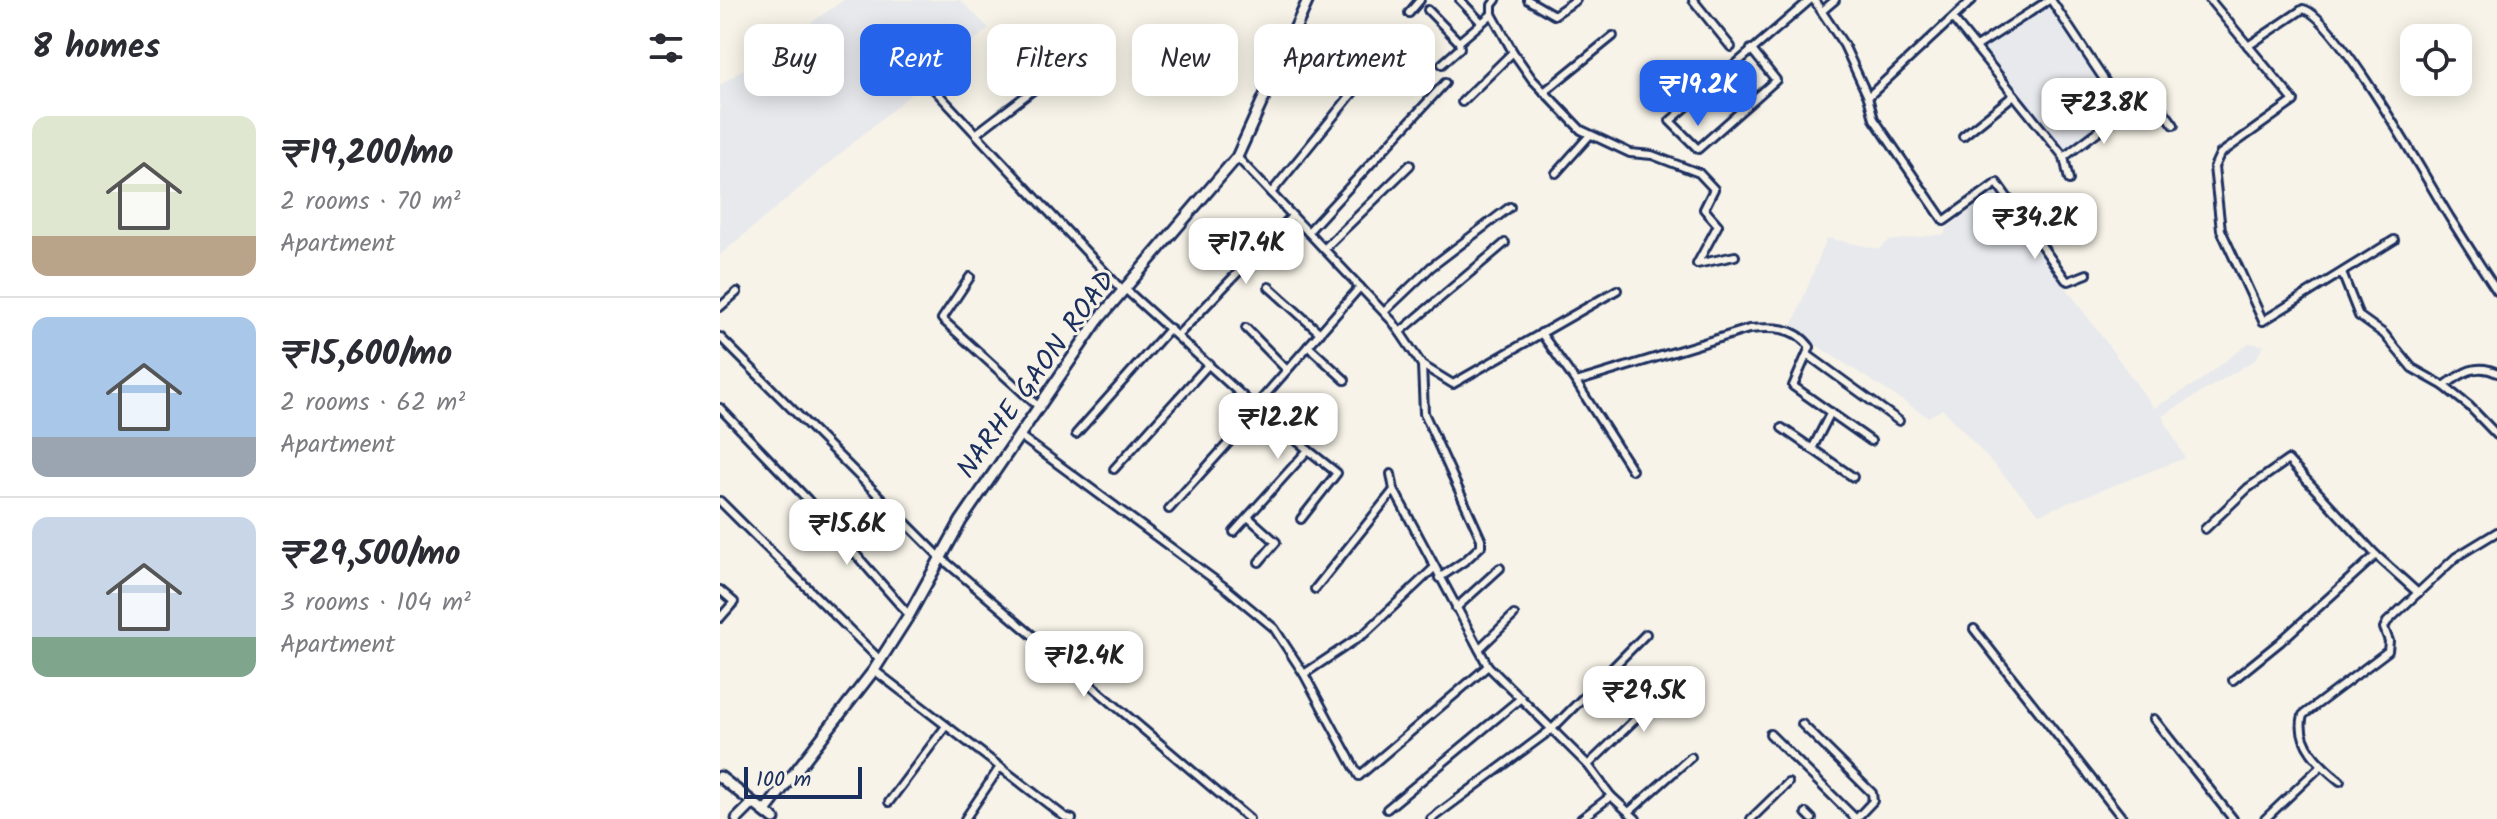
<!DOCTYPE html>
<meta charset="utf-8">
<style>
body{margin:0;font-family:Kalam,sans-serif;background:#f2f2f3;color:#2b2b33;height:100vh;display:flex;flex-direction:column;font-size:30px;white-space:nowrap}
*{box-sizing:border-box;margin:0}
p{font-size:26px;color:#7c7c81}
.icon{flex:none;width:44px;height:44px;fill:none;stroke:currentColor;stroke-width:2;stroke-linecap:round;stroke-linejoin:round}
.map{position:relative;flex:1;overflow:hidden}
.drawer{display:flex;flex-direction:column;background:#fff;width:720px}
.drawer>*{flex:none}
.guide{position:absolute;left:24px;top:24px;width:760px;height:72px;display:flex;gap:16px}
.fabs{position:absolute;left:1680px;top:24px;display:grid;gap:16px}
.fabs a{display:grid;place-items:center;width:72px;height:72px;border-radius:16px;background:#fff;box-shadow:0 4px 20px #0003;font-size:40px}
.scale{position:absolute;left:24px;bottom:20px;width:118px;box-sizing:border-box;padding-left:8px;border:4px solid #1b2f5e;border-top:0;font-size:22px;line-height:28px;white-space:nowrap;color:#1b2f5e;-webkit-text-stroke:6px #f7f3e8;paint-order:stroke}
.price{position:absolute;translate:-50% -68px;padding:0 18px;border-radius:16px;background:#fff;color:#222;font-size:26px;line-height:52px;filter:drop-shadow(0 2px 4px #0008)}
.price::after{content:'';position:absolute;left:50%;top:48px;width:24px;height:18px;margin-left:-12px;background:inherit;clip-path:polygon(0 0,100% 0,50% 100%)}
.price.selected{background:#2563eb;color:#fff}
ul{padding:0;list-style:none}
li{display:flex;align-items:center;gap:24px;height:200px;padding:0 32px}
li+li{border-top:2px solid #e1e1e2}
li span{display:grid;place-items:center;flex:none;width:224px;height:160px;border-radius:16px;color:#555}
li>.icon{margin-inline-start:auto}
span .icon{width:96px;height:96px;fill:#fffc;stroke-width:1}
li b{font-size:34px}
h2{display:flex;justify-content:space-between;align-items:center;height:96px;padding:0 32px;font-size:34px}
.chip{padding:0 28px;border-radius:16px;background:#fff;box-shadow:0 4px 20px #0003;font-size:28px;line-height:72px}
.chip.selected{background:#2563eb;color:#fff}
main{display:flex;flex:1;min-height:0}
.map>svg:first-child{display:block}
</style>
<main>
<section class="drawer">
<h2>8 homes<svg class="icon" aria-label="filters" viewBox="0 0 24 24"><path d="M4 7h16M4 17h16"/><circle cx="9" cy="7" r="2"/><circle cx="15" cy="17" r="2"/></svg></h2>
<ul>
<li><span style="background:linear-gradient(#dfe7d0 75%,#b9a48a 0)"><svg class="icon" aria-label="home" viewBox="0 0 24 24"><path d="M3 11l9-7 9 7M6 9v11h12V9"/></svg></span><div><b>₹19,200/mo</b><p>2 rooms · 70 m²</p><p>Apartment</p></div></li>
<li><span style="background:linear-gradient(#a9c7e8 75%,#9aa5b1 0)"><svg class="icon" aria-label="home" viewBox="0 0 24 24"><path d="M3 11l9-7 9 7M6 9v11h12V9"/></svg></span><div><b>₹15,600/mo</b><p>2 rooms · 62 m²</p><p>Apartment</p></div></li>
<li><span style="background:linear-gradient(#c9d6e8 75%,#7fa58c 0)"><svg class="icon" aria-label="home" viewBox="0 0 24 24"><path d="M3 11l9-7 9 7M6 9v11h12V9"/></svg></span><div><b>₹29,500/mo</b><p>3 rooms · 104 m²</p><p>Apartment</p></div></li>
</ul>
</section>
<div class="map">
<svg width="1777" height="819" viewBox="0 0 1777 819">
<rect width="100%" height="100%" fill="#f7f3e8"/>
<filter id="ink" filterUnits="userSpaceOnUse"><feTurbulence type="fractalNoise" baseFrequency=".0125" numOctaves="2"/><feDisplacementMap in="SourceGraphic" scale="16" xChannelSelector="R" yChannelSelector="G"/><feConvolveMatrix kernelMatrix="1 2 1 2 8 2 1 2 1" color-interpolation-filters="sRGB"/></filter>
<g filter="url(#ink)">
<g fill="#e7e9ed">
<path d="M124,0H240L269,28L0,255V85Z"/>
<path d="M1323,0L1405,118L1349,159L1257,44Z"/>
<path d="M1275,190L1434,408L1481,380L1529,343L1544,345L1535,360L1442,416L1465,458L1319,514L1223,409L1208,417L1071,329L1107,238L1159,249L1169,241L1225,234V230Z"/>
</g>
<g fill="none" stroke-linecap="round" stroke-linejoin="round">
<defs>
<g id="street">
<path d="M740,0L761,22"/>
<path d="M776,0L772,5V14L793,52L812,79L861,130L910,153L932,155L979,173L994,189L984,209L998,225L977,264L1015,256"/>
<path d="M808,0L834,15L856,0"/>
<path d="M973,0L1011,47"/>
<path d="M1094,0L1124,45L1148,97L1154,119L1224,221L1277,183L1346,280L1349,281L1367,274"/>
<path d="M1331,0L1405,111L1430,92L1454,125"/>
<path d="M1490,0L1574,101L1500,154L1494,167L1501,230L1543,321L1674,240"/>
<path d="M708,10L739,42L772,14"/>
<path d="M1102,11L1115,0"/>
<path d="M689,13L700,0"/>
<path d="M1233,19L1344,157L1349,180"/>
<path d="M1528,46L1583,9C1616,16 1709,184 1730,218C1746,243 1761,267 1777,291"/>
<path d="M1256,47L1329,0"/>
<path d="M1031,49L1056,80L978,149L950,121L1090,0"/>
<path d="M722,64L740,48L739,42"/>
<path d="M211,86L402,290"/>
<path d="M824,92L893,36"/>
<path d="M1148,97L1252,0"/>
<path d="M742,102L793,52"/>
<path d="M257,133L342,68"/>
<path d="M1243,136L1294,95"/>
<path d="M517,157L673,322L702,365L704,413L761,539V546L746,560L719,578"/>
<path d="M1344,157L1405,111"/>
<path d="M836,173L870,135"/>
<path d="M551,193L679,36"/>
<path d="M588,232L725,83"/>
<path d="M604,249L690,165"/>
<path d="M1622,273L1639,316L1664,334L1692,368L1724,386L1749,406L1777,435"/>
<path d="M250,277L222,319L320,408"/>
<path d="M549,287L600,333"/>
<path d="M404,288L538,410L617,473L581,519"/>
<path d="M0,307L17,292"/>
<path d="M664,312L711,267L790,207"/>
<path d="M526,328L567,370"/>
<path d="M680,332L785,243"/>
<path d="M821,333L856,382L1029,329C1052,327 1075,326 1090,347L1073,386L1151,441"/>
<path d="M458,335L572,216"/>
<path d="M0,337L220,557L529,819"/>
<path d="M588,346L625,380"/>
<path d="M1088,355L1179,421"/>
<path d="M702,365L733,384L897,290"/>
<path d="M856,382L912,470"/>
<path d="M1724,386C1741,374 1756,362 1777,373"/>
<path d="M540,401L640,287"/>
<path d="M0,408L87,499L189,615"/>
<path d="M1062,428L1133,477"/>
<path d="M356,434L450,328"/>
<path d="M300,436L507,589L554,628L584,674L639,776L768,666"/>
<path d="M1092,449L1111,412"/>
<path d="M394,469L489,364"/>
<path d="M671,474L674,490L768,666L868,765L891,796L916,819"/>
<path d="M0,501L160,660"/>
<path d="M449,509L538,410"/>
<path d="M528,517L556,542L539,562"/>
<path d="M1485,529L1528,488L1568,460L1656,555L1698,593"/>
<path d="M514,532L588,450"/>
<path d="M595,589L674,490"/>
<path d="M0,590L14,602L0,618"/>
<path d="M736,608L780,568"/>
<path d="M1254,629L1403,819"/>
<path d="M759,649L794,615"/>
<path d="M154,670L345,817L352,819"/>
<path d="M584,674L644,634L714,568"/>
<path d="M1513,680L1560,642L1656,555"/>
<path d="M1434,719L1513,819"/>
<path d="M1082,724L1152,793L1153,801L1136,819"/>
<path d="M1050,734L1136,819"/>
<path d="M868,765L957,679"/>
<path d="M1620,781C1601,766 1575,743 1583,715L1668,651L1669,641L1664,628L1667,622L1736,557L1777,532"/>
<path d="M169,802L226,726"/>
<path d="M667,809L801,698"/>
<path d="M909,812L971,757"/>
<path d="M1086,813L1092,819"/>
<path d="M245,819L280,767"/>
<path d="M711,819L832,729L926,634"/>
<path d="M861,819L891,796"/>
<path d="M1031,819L1068,783"/>
<path d="M1545,819L1601,766"/>
</g>
<g id="secondary">
<path d="M0,777L54,819"/>
<path d="M45,811L154,670L189,615L241,521L378,320L517,157L588,0"/>
<path d="M17,819L33,803"/>
</g>
</defs>
<use href="#street" stroke="#1b2f5e" stroke-width="12"/>
<use href="#secondary" stroke="#1b2f5e" stroke-width="15"/>
<use href="#street" stroke="#f7f3e8" stroke-width="6"/>
<use href="#secondary" stroke="#f7f3e8" stroke-width="9"/>
</g>
</g>
<g text-anchor="middle" dominant-baseline="central" stroke-width="6" stroke-linejoin="round" paint-order="stroke">
<g font-size="28" fill="#1b2f5e" stroke="#f7f3e8">
<text transform="translate(317 375) rotate(-54)">NARHE GAON ROAD</text>
</g>
</g>
</svg>
<div class="fabs">
<a><svg class="icon" aria-label="locate" viewBox="0 0 24 24"><circle cx="12" cy="12" r="6"/><path d="M12 2v4M12 18v4M2 12h4M18 12h4"/></svg></a>
</div>
<div class="scale">100 m</div>
<b class="price selected" style="left:978px;top:128px">₹19.2K</b>
<b class="price" style="left:1384px;top:146px">₹23.8K</b>
<b class="price" style="left:1315px;top:261px">₹34.2K</b>
<b class="price" style="left:526px;top:286px">₹17.4K</b>
<b class="price" style="left:558px;top:461px">₹12.2K</b>
<b class="price" style="left:127px;top:567px">₹15.6K</b>
<b class="price" style="left:364px;top:699px">₹12.4K</b>
<b class="price" style="left:924px;top:734px">₹29.5K</b>
<div class="guide">
<a class="chip">Buy</a>
<a class="chip selected">Rent</a>
<a class="chip">Filters</a>
<a class="chip">New</a>
<a class="chip">Apartment</a>
</div>
</div>
</main>
